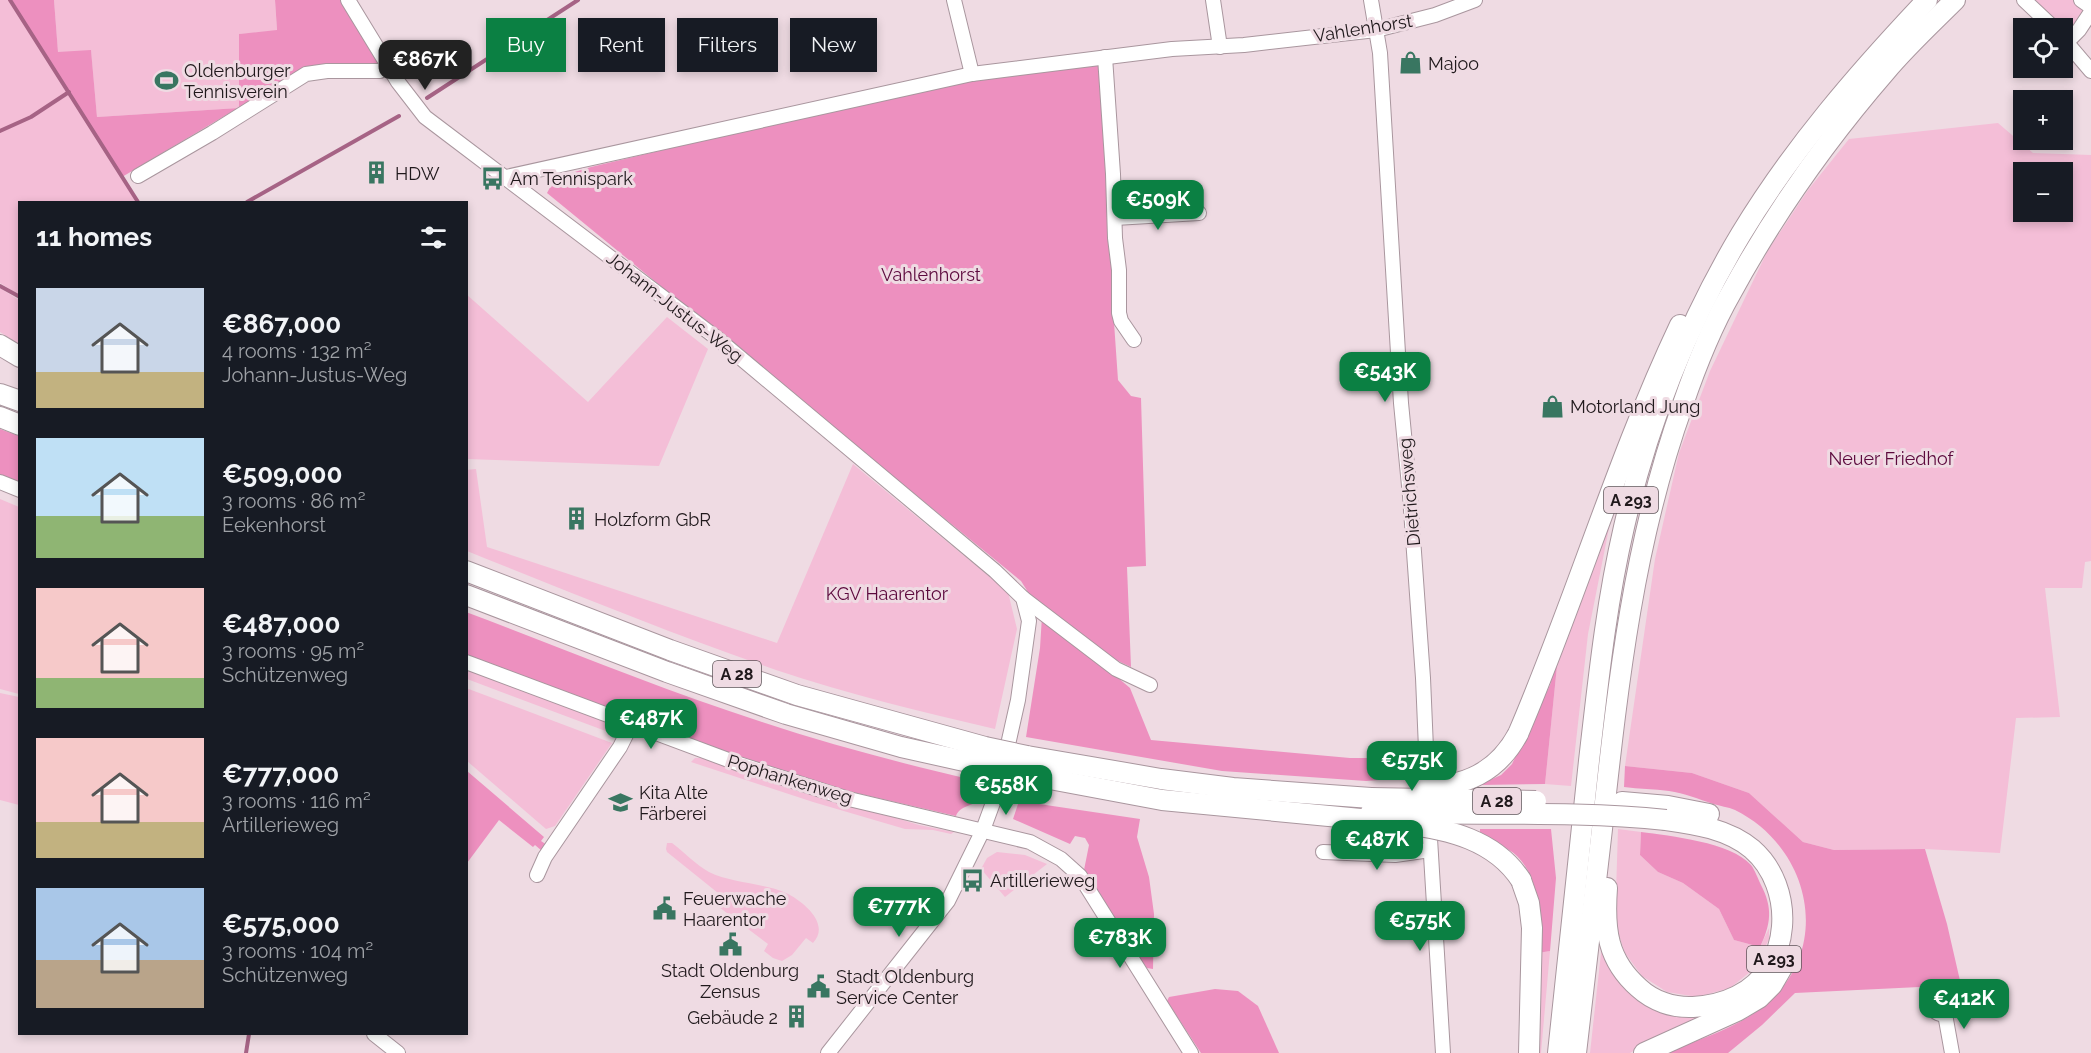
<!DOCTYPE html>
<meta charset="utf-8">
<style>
body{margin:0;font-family:Raleway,sans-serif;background:#20242c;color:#f1f3f6;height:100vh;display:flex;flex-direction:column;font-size:22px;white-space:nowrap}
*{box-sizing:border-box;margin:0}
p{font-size:20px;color:#9ea1a6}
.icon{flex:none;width:33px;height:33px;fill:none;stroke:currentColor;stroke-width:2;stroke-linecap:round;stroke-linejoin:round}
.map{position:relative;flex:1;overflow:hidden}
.panel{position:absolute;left:18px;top:201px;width:450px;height:834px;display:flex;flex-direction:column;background:#171b24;border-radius:0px;box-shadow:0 3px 9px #0003}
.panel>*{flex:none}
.hud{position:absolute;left:486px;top:18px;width:570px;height:54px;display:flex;gap:12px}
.buttons{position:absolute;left:2013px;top:18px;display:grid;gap:12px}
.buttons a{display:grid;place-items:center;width:60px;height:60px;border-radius:0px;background:#171b24;box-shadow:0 3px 9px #0003;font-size:30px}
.price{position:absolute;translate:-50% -51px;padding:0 14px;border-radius:12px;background:#0b8043;color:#fff;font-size:20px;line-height:39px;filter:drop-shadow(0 2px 3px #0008)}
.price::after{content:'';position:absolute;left:50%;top:36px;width:18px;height:14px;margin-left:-9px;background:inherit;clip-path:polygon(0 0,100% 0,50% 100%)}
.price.on{background:#222;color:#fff}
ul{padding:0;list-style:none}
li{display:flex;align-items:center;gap:18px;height:150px;padding:0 18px}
li span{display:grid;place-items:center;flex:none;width:168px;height:120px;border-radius:0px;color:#555}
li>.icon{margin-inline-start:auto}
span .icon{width:72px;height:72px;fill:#fffc;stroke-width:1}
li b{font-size:26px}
h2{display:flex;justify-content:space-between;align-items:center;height:72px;padding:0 18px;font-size:26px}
.tag{padding:0 21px;border-radius:0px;background:#171b24;box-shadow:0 3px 9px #0003;font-size:21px;line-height:54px}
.tag.on{background:#0b8043;color:#fff}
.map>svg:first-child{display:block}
</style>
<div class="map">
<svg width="2091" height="1053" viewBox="0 0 2091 1053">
<rect width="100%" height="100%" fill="#efdbe3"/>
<g fill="#f4bed7" fill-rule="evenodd">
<path d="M0,0H14L138,202H20L19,295L0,283Z"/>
<path d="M54,0H275L277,31L239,34V108L97,117L91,51L58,53Z"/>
<path d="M2024,0H2089L2067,42L2063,37L2062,28H2054Z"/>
<path d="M1998,123L2033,153L2091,155V561L2085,562L2082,588H2045L2060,717L2016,718L2000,853L1925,849L1834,850L1803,842L1749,793L1692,773L1625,766L1655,559L1679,453L1710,371L1767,252L1808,190L1849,139ZM2024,172H2062V212H2024Z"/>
<path d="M0,288L19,300V344L0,332Z"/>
<path d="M466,294L588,402L667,317L708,349L659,466L467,459Z"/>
<path d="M853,464L1008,592L1017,629L995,729C922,712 848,694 776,670C672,634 569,592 467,551L466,470L476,469L487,547L777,643Z"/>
<path d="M0,499L19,507V694L0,689Z"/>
<path d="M1613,508L1588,634L1571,786L1545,784L1558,656Z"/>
<path d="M466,669L609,723L615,728L619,736L467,679Z"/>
<path d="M466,688L612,743L555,826L546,829L467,761Z"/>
<path d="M0,693L19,697V805L0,800Z"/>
<path d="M695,758H701L919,825L954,832L951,834L933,830L905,829L813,802L691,762Z"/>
<path d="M1618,829L1641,832L1640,855L1658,872L1683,883L1719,909L1734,940L1760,947L1769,928V939L1755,968L1730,988L1697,997L1667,992L1642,976L1625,953L1615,924Z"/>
<path d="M667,843H672C684,852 696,865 709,872C731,883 764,883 786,893C803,901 831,924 813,943L806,938L792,955L782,961L773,958L764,951L768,944L711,901L718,893L667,852L666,849Z"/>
<path d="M997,852L1025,855L1047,864L1005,897L981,869L987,858Z"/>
<path d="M1602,944L1629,989L1721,1009L1661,1034L1630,1053H1590Z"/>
<path d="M1550,951L1541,1053H1534L1538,953Z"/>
</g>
<g fill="#ed90bf">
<path d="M9,0H54L58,52L91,50L97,117L239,108V34L277,30L275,0H344L388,65L305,68L122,177Z"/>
<path d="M1102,63L1108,128L1113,308L1118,380L1131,396L1141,398L1146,566L1127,567L1131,667L1105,655L1033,600L1021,581L547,193L555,178L591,167L975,76Z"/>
<path d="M0,429L19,436V483L0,476Z"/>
<path d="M466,612C564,649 662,690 762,722C835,746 911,766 986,783C985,788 984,794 981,798C973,807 960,805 956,816L852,792L741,758L467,655Z"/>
<path d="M1042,616L1090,654L1130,688L1151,740L1350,758H1417L1418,777L1366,781L1222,771L1026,737L1040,648Z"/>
<path d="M1558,656L1545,784L1479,785L1501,775L1512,764L1550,685Z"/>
<path d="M1625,766L1692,773L1749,793L1803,842L1834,850L1925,849L1947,924L1961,985L1795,993L1762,1025L1728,1053H1665C1701,1038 1746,1026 1774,997C1832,938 1806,845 1735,810C1728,807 1720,806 1713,804C1699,799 1684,793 1669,791C1654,789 1639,789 1624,787Z"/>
<path d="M467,771L544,837L541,841L547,845L542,851L535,845L533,847L499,820L467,863Z"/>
<path d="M1019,801L1140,819L1137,837L1149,877L1154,914L1153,969L1147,968L1144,964L1084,870L1089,845L1085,838L1075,836L1070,844L1013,819Z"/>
<path d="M1480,829H1551L1556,878L1550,951L1538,953C1539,920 1542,881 1517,856C1508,847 1492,842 1480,836Z"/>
<path d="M1641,832C1670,836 1731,842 1751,865C1755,870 1758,879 1761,885C1773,908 1771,924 1760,947L1734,940L1719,909L1683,883L1658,872L1640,855Z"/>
<path d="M1215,989L1238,991L1258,1006L1279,1053H1201L1167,1001L1169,997Z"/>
</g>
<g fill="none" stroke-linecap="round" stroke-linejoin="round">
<g stroke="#a66385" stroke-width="4">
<path d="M10,0L138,202"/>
<path d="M427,98L578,0"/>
<path d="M0,131L31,117L69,92"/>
<path d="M247,202L399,116"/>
<path d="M0,286L20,297"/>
<path d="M246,1053L249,1034"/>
</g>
<defs>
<g id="minor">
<path d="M348,0L398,82L425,117L718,339L995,571L1023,598L1029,621L1018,700L998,789L983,830L948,901L828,1053"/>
<path d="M954,0L972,74"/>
<path d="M1213,0L1220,47"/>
<path d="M1371,0L1380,53L1401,403L1410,496L1423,678L1428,796"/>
<path d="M2024,0L2054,28"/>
<path d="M2081,0L2091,7"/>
<path d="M2062,37L2091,71"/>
<path d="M2067,42L2079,30L2091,12"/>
<path d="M1105,57L1113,174L1115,238L1119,270V313L1121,321L1134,340"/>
<path d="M138,176L212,133L306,74L327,71H380L388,65"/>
<path d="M506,177L972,74L1172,49L1244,45L1376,30L1435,15L1475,0"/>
<path d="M1115,218L1199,213"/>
<path d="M0,482L20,490"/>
<path d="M1023,598L1116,669L1150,685"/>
<path d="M466,662L739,764L849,799L1030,842L1061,859L1080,876L1191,1053"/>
<path d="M1429,822L1443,1053"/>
<path d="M1323,852L1395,855L1430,850"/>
<path d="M537,875L545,857L620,747L631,725"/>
<circle cx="1942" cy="1004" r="10"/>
<path d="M1945,1014L1952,1053"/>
<path d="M374,1034L398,1053"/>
</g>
<g id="highway">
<path d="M0,345L20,357"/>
<path d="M0,394L20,401"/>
<path d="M0,417L20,425"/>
<path d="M466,571L670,650L797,695L985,747"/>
<path d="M466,595L667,672L786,714L901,747L982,765"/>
<path d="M1518,734C1576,599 1617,458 1680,325"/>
<path d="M1027,756L1161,779L1233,788L1371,798"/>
<path d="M1023,774L1162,800L1371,820"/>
<path d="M1622,802L1668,806L1709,814"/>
<path d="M1521,880L1529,903L1532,928L1529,1053"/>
<path d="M1607,888C1604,929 1607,960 1639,988C1653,1001 1673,1008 1693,1007C1709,1006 1723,1003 1737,996C1793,969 1796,887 1752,849C1728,829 1695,824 1666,820"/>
<path d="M1558,1053C1568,956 1579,858 1589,761C1598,683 1606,604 1624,527C1647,426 1687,324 1741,234C1793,148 1858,73 1927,0"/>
<path d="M1576,1053C1584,978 1594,904 1602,829C1618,684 1633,543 1683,404C1696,366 1711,328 1731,293C1774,214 1827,139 1886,71C1907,46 1932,23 1955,0"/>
<path d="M1644,1053L1737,1011L1759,998L1772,985L1786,961"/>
</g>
</defs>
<use href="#minor" stroke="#a9969e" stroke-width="16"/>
<use href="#highway" stroke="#a9969e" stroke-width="22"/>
<use href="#minor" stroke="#fff" stroke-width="14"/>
<use href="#highway" stroke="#fff" stroke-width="20"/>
<defs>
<g id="highway-bridge">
<path d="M985,747L1027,756"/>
<path d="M982,765L1023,774"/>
<path d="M1422,788C1465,786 1497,773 1518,734"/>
<path d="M1371,798L1536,801"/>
<path d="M1371,812C1469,816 1568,810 1666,820"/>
<path d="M1404,824C1448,829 1495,840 1521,880"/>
</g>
</defs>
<use href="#highway-bridge" stroke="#a9969e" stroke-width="22" stroke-linecap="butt"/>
<use href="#highway-bridge" stroke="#fff" stroke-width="20"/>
</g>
<defs>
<symbol id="shop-bare" viewBox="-9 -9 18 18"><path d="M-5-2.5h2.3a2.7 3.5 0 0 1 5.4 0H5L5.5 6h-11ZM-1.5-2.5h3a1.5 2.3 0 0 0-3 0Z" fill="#397661" stroke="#efdbe3" stroke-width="2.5" paint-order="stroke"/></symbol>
<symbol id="stadium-bare" viewBox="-9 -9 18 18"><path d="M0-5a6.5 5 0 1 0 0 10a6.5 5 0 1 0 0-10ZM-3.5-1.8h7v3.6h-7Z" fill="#397661" stroke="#efdbe3" stroke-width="2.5" paint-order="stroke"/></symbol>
<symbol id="building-bare" viewBox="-9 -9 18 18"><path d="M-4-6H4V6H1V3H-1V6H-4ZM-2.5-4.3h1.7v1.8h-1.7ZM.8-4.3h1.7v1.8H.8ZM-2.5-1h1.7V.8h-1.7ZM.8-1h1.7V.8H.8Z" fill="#397661" stroke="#efdbe3" stroke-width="2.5" paint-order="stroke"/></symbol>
<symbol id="bus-bare" viewBox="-9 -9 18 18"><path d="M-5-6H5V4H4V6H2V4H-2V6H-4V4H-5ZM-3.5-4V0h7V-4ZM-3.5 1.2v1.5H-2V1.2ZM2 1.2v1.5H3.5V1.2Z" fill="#397661" stroke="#efdbe3" stroke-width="2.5" paint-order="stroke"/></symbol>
<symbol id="school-bare" viewBox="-9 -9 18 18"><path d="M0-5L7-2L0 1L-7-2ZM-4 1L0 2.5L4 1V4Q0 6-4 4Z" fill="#397661" stroke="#efdbe3" stroke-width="2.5" paint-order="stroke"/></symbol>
<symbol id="civic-bare" viewBox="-9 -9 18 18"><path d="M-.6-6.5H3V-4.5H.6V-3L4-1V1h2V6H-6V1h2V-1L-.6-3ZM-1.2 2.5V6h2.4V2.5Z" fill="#397661" stroke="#efdbe3" stroke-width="2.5" paint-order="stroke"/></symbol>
</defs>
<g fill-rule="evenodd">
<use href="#shop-bare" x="1394" y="46" width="33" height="33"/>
<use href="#stadium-bare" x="150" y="64" width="33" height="33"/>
<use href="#building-bare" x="360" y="156" width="33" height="33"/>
<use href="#bus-bare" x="476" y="162" width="33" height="33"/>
<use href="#shop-bare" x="1536" y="390" width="33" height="33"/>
<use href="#building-bare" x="560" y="502" width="33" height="33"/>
<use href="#school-bare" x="604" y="786" width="33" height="33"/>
<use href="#bus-bare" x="956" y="864" width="33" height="33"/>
<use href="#civic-bare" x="648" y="892" width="33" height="33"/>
<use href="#civic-bare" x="714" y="928" width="33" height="33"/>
<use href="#civic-bare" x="802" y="970" width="33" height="33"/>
<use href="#building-bare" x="780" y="1000" width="33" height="33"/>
</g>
<g text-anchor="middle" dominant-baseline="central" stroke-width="6" stroke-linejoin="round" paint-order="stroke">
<g fill="#efdbe3" stroke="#5e5358" stroke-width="1.5">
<rect x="1604" y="487" width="54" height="26" rx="4.5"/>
<rect x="713" y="661" width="48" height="26" rx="4.5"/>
<rect x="1473" y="788" width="48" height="26" rx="4.5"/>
<rect x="1747" y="946" width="54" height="26" rx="4.5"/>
</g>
<g font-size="16" font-weight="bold" fill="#20191c">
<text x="1631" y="500">A 293</text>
<text x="737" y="674">A 28</text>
<text x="1497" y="801">A 28</text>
<text x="1774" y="959">A 293</text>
</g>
<g font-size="18" fill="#20191c" stroke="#efdbe3">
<text transform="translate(1363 28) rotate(-9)">Vahlenhorst</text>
<text transform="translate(675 307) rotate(38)">Johann-Justus-Weg</text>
<text transform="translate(1409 492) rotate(-95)">Dietrichsweg</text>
<text transform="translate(790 779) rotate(17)">Pophankenweg</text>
</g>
<g font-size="18" fill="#20191c" stroke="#efdbe3" text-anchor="start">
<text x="1428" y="63">Majoo</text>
<text x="184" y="70">Oldenburger<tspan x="184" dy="21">Tennisverein</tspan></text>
<text x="395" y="173">HDW</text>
<text x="510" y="178">Am Tennispark</text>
<text x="1570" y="406">Motorland Jung</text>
<text x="594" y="519">Holzform GbR</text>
<text x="639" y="792">Kita Alte<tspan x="639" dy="21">Färberei</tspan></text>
<text x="990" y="880">Artillerieweg</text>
<text x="683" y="898">Feuerwache<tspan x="683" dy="21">Haarentor</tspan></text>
<text x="730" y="970" text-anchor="middle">Stadt Oldenburg<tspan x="730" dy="21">Zensus</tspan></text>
<text x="836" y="976">Stadt Oldenburg<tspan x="836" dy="21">Service Center</tspan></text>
<text x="778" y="1017" text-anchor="end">Gebäude 2</text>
</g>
<g font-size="18" fill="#5c093d" stroke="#efdbe3">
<text x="931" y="274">Vahlenhorst</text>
<text x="1891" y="458">Neuer Friedhof</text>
<text x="887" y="593">KGV Haarentor</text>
</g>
</g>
</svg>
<div class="buttons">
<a><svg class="icon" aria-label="locate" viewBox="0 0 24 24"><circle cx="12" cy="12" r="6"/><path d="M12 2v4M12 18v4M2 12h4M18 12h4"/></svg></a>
<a>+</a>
<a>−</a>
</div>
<b class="price on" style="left:425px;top:91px">€867K</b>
<b class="price" style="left:1158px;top:231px">€509K</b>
<b class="price" style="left:1385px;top:403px">€543K</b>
<b class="price" style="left:651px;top:750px">€487K</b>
<b class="price" style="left:1412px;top:792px">€575K</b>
<b class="price" style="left:1006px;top:816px">€558K</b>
<b class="price" style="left:1377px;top:871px">€487K</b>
<b class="price" style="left:899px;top:938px">€777K</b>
<b class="price" style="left:1420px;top:952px">€575K</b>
<b class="price" style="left:1120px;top:969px">€783K</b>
<b class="price" style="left:1964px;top:1030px">€412K</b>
<div class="hud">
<a class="tag on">Buy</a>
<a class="tag">Rent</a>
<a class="tag">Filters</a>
<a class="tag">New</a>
</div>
<section class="panel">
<h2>11 homes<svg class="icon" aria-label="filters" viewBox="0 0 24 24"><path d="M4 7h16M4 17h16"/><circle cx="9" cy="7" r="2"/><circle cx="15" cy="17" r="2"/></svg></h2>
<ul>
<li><span style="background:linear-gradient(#c9d6e8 70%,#c2b280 0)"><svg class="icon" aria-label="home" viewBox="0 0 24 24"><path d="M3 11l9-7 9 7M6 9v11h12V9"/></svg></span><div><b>€867,000</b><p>4 rooms · 132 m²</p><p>Johann-Justus-Weg</p></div></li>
<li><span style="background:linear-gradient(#bfe0f5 65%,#8fb573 0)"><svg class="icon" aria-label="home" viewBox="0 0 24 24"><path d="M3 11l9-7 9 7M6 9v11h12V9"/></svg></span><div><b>€509,000</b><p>3 rooms · 86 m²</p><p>Eekenhorst</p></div></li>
<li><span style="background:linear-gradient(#f6c9c9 75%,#8fb573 0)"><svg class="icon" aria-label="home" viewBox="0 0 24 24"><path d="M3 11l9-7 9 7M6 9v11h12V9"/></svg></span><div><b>€487,000</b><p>3 rooms · 95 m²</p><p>Schützenweg</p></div></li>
<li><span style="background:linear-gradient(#f6c9c9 70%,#c2b280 0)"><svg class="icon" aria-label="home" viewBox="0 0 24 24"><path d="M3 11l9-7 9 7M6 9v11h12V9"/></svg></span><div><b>€777,000</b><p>3 rooms · 116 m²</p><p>Artillerieweg</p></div></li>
<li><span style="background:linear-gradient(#a9c7e8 60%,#b9a48a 0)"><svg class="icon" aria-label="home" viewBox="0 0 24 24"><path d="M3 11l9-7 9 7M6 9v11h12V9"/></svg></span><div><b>€575,000</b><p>3 rooms · 104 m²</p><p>Schützenweg</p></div></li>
</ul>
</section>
</div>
